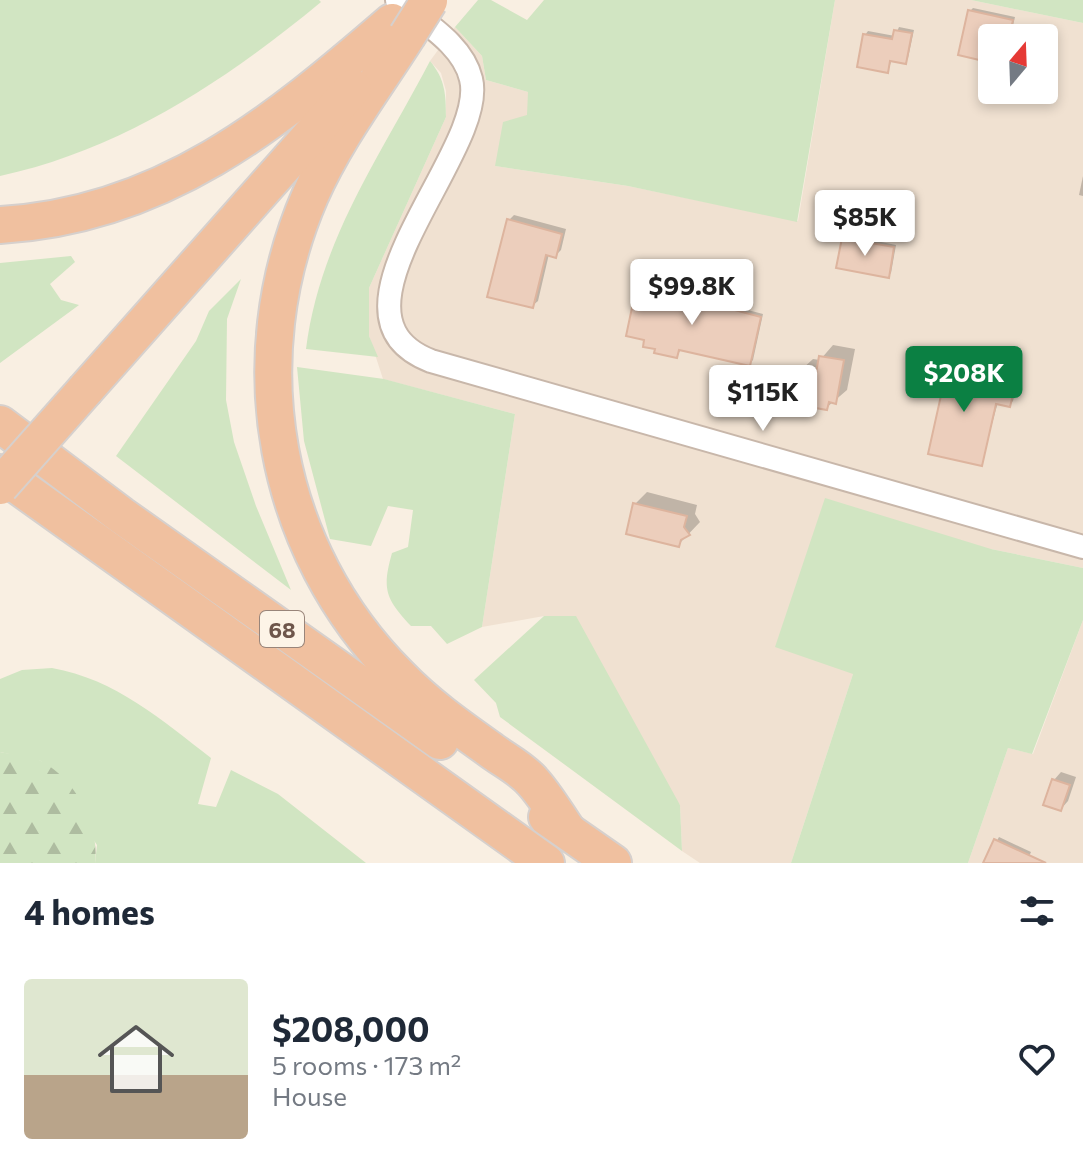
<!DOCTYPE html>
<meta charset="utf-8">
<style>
body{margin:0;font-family:Commissioner,sans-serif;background:#f6f6f7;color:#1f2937;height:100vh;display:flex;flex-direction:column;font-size:30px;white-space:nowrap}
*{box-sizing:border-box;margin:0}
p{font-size:26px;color:#747a83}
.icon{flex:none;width:44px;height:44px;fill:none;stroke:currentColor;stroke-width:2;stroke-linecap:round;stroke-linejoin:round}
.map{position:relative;height:863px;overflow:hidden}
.side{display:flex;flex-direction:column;background:#fff;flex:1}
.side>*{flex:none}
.needle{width:52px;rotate:19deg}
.tools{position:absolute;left:978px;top:24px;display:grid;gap:16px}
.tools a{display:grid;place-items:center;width:80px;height:80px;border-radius:8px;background:#fff;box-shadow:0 4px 12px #0003;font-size:40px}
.price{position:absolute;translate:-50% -68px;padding:0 18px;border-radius:8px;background:#fff;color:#222;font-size:26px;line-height:52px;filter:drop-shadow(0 2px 4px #0008)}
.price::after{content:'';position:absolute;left:50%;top:48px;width:24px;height:18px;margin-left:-12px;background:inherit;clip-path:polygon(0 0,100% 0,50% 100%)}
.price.on{background:#0b8043;color:#fff}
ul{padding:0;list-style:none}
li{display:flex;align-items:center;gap:24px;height:200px;padding:0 24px}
li span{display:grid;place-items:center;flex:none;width:224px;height:160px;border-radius:8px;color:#555}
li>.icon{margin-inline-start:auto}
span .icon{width:96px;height:96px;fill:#fffc;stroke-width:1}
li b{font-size:34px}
h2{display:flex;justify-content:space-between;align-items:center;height:96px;padding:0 24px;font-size:34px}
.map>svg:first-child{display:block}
</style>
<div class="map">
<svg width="1083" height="863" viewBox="0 0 1083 863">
<defs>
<pattern id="forest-firs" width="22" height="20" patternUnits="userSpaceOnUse" patternTransform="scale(2)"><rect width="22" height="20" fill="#d1e5c2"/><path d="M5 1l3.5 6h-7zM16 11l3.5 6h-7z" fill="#aebca0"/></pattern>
</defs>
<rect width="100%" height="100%" fill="#f9efe2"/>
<g fill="#f0e1d1" fill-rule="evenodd">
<path d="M835,0H971L1083,23V568L991,549L853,674L791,863H700L682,851L680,805L544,616L482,627L515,414L383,379L369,336V288L446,117V91L441,73L430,61L455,27L482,56L486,80L528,92V115L495,166L628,186L798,221ZM992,38H1044V90H992Z"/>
<path d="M1083,620V863H968L1008,748L1033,754Z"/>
</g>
<g fill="#d1e5c2">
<path d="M0,0H319L321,2C227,80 121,150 0,176Z"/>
<path d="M478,0H491L527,20L544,0H835L797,222L628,186L495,166L503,122L527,115L528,92L486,80L482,56L455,27Z"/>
<path d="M971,0H1083V23Z"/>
<path d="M430,61C445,79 446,94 446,117L369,288V336L378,357L306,349C320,239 380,157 430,61Z"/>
<path d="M71,256L75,262L50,284L61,300L79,305L0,363V263Z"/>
<path d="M241,279L227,319L226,400L234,442L256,506L291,590L116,456L196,341L209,311Z"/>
<path d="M297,367L384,379L515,414L482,627L447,644L431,626H411C385,598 382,589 392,553L408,547L413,510L388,506L371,546L330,539L304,441Z"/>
<path d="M825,498L991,549L1083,568V620L1032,754L1008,748L968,863H791L853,674L775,647Z"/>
<path d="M544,616H576L680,805L682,851L500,717L496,703L474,680Z"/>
<path d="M52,668C115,679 162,720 211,758L198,804L216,807L231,770L278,794L366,863H95L97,845L41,761L0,752V679L22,670Z"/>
</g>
<path fill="url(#forest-firs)" d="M0,752C13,755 32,755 43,762C76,781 100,825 95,863H0Z"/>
<g fill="#0003">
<path d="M973,8L1015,17L1010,38H992V61L970,11Z"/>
<path d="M899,27L914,30L908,58L905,62L892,59L888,71L865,35L868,31L895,36Z"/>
<path d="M1083,176V196L1079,195Z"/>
<path d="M514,215L566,229L561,250L556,255L549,254L538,301L532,306L509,220Z"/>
<path d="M847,235L896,245L891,273L888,276L843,239Z"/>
<path d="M642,282L763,314L753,360L750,363L681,349L677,356L638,285Z"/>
<path d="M833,345L855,349L847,390L826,408L801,370L813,359L820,360Z"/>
<path d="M932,364L1017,383L1013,401L1009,405L998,402L981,464L929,367Z"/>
<path d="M647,492L697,505L695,514L700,522L679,544L635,504Z"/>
<path d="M1061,772L1076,777L1068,801L1061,809L1054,780Z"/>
<path d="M999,837L1031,852L1026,863H985Z"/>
</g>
<g fill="#eccebc" stroke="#ddb49e" stroke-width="2">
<path d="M968,10L1013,20L1009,38H992V63L958,55Z"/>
<path d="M894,30L912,33L906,64L890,61L888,73L857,67L863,34L892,39Z"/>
<path d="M507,219L562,234L556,258L546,255L533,308L487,297Z"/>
<path d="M842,238L894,247L889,278L836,268Z"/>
<path d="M637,284L761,317L750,366L679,350L677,358L654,353L655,349L643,347L644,340L626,336Z"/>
<path d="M819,356L844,360L836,404L829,402L827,410L793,404L799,369L816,373Z"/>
<path d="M927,366L1015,386L1010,407L996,404L982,466L928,454L942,391L922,387Z"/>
<path d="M633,503L687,516L684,527L690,535L681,540L679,547L626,534Z"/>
<path d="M1052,779L1070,785L1061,811L1043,805Z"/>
<path d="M994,839L1046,863H983Z"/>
</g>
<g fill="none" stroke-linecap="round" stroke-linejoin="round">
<defs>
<path id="minor" d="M397,0C423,22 463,44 471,79C489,151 311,315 431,361L1083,547"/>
<g id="trunk">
<path d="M407,36C374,88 335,139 310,196C239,360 272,549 399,676C426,704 457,726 488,748C502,759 521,768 532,781C545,795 556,814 567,830"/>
<path d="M0,225C162,216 275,123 392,22"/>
<path d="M86,389L353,88"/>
<path d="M0,424L121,515L440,741"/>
<path d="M0,473L546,863"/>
<path d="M547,817L613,863"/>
</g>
</defs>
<use href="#minor" stroke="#c8b7aa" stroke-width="26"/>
<use href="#trunk" stroke="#d6d0cd" stroke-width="40"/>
<use href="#minor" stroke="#fff" stroke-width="22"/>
<use href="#trunk" stroke="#f0c09f" stroke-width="36"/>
<defs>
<g id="trunk-bridge">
<path d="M407,36L429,1"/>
<path d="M0,486L86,389"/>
</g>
</defs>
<use href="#trunk-bridge" stroke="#d6d0cd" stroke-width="40" stroke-linecap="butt"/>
<use href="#trunk-bridge" stroke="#f0c09f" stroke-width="36"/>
</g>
<g text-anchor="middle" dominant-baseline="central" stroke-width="8" stroke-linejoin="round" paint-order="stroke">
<rect fill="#fdf4e7" stroke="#99857a" stroke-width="2" x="260" y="611" width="44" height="36" rx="6"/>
<g font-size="22" font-weight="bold" fill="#6e564b">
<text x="282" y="629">68</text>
</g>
</g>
</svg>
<div class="tools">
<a><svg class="needle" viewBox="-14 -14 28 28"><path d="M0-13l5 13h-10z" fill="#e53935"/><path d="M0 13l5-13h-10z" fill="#747a83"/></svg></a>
</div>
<b class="price" style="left:865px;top:258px">$85K</b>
<b class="price" style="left:692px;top:327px">$99.8K</b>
<b class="price on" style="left:964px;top:414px">$208K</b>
<b class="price" style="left:763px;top:433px">$115K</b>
</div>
<section class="side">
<h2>4 homes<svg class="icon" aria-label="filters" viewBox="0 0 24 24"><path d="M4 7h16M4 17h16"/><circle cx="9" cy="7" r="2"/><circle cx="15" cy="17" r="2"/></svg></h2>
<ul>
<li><span style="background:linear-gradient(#dfe7d0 60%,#b9a48a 0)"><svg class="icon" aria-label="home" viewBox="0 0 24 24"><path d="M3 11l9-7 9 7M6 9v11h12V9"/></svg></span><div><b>$208,000</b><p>5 rooms · 173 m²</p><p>House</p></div><svg class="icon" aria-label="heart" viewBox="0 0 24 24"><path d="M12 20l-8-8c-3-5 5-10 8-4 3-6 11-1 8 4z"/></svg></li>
</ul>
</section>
